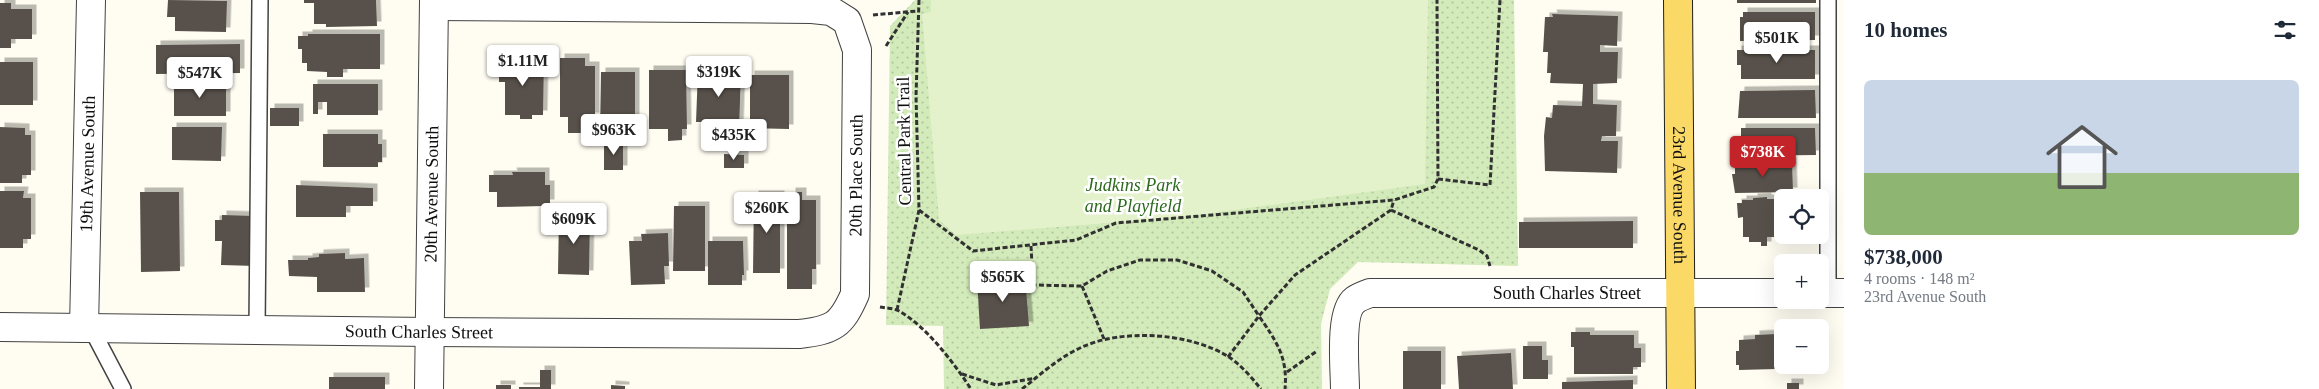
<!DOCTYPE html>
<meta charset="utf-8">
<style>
body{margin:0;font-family:Georgia,serif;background:#f6f6f7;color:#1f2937;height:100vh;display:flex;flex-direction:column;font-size:19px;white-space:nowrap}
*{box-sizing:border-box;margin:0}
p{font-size:16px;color:#747a83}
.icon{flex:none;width:28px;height:28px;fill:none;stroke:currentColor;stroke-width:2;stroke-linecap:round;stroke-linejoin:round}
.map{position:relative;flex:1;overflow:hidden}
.panel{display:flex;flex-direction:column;background:#fff;width:475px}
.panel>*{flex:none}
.tools{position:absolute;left:1774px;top:189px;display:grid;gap:10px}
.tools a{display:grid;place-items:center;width:55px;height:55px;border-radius:8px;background:#fff;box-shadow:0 5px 20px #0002;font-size:25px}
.price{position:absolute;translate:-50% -42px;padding:0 11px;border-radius:5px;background:#fff;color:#222;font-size:16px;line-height:32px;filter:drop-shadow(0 1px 2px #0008)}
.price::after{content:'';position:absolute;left:50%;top:30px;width:15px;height:11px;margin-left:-8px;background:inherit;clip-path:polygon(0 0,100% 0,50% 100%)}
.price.current{background:#c32429;color:#fff}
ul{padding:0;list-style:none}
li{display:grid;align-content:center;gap:10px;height:265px;padding:0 20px}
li+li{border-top:1px solid #e0e1e3}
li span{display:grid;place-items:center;height:155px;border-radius:8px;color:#555}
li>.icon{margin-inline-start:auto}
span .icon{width:90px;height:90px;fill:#fffc;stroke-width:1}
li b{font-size:21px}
h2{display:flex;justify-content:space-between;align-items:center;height:60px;padding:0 20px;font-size:21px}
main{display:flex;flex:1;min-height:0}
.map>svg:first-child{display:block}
</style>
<main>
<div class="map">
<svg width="1844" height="389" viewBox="0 0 1844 389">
<defs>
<pattern id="park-dots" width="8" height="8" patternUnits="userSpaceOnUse" patternTransform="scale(1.25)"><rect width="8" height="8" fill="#d3ebba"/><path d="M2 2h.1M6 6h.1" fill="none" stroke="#b4c89f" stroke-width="1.8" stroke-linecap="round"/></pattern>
<filter id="shadow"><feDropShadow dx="4.5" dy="-4.5" stdDeviation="0" flood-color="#0004"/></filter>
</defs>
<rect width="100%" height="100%" fill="#fffdf2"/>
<path fill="url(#park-dots)" d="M915,0H1514L1518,266L1358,262L1330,289L1321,324L1322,389H944L943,326L886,325L890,26Z"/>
<path fill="#e4f2cc" d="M931,0H1428L1425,184L1183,217L956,235L939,220L922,14L931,12Z"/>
<g fill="#58514b" filter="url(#shadow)">
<path d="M168,0L227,1L226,32L175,31V17H167Z"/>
<path d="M304,0H376L377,26L326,27V24H314V3H304Z"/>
<rect x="1737" y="0" width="79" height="3"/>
<path d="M0,3H11V9H32V39H11V48H0Z"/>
<path d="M1743,12H1815V40L1740,41V17H1743Z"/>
<path d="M1552,14L1618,16L1617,46L1600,45V52H1618L1617,83L1593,84V104L1617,105L1616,136H1602L1601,141H1618L1617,173L1545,171L1544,136L1546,117L1552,118L1553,105L1582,106L1583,84L1550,83L1551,73H1547L1548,52H1543L1545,17H1553Z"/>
<path d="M308,34H380V69H343V77H327V72L307,71V63H302V49H298V36H308Z"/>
<path d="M240,44V73L156,74V45Z"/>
<path d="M1737,50H1815V79H1741V65H1737Z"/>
<path d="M505,58L544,59L543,115H532V119H520V115H505V82H499V63H505Z"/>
<path d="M560,58H585V66H595V117H589L590,133H568V117H560Z"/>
<rect x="0" y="62" width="33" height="43"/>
<path d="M649,70H686L687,129H682V140L668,141V129H649Z"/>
<path d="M698,70L741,71L739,130L720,129L721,122H696Z"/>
<path d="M601,72H635V130H620V141H605V130H600Z"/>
<path d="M750,75H789V129L750,128Z"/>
<path d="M226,81V116H174V82Z"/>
<path d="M313,84H378V115H327V102H318V114H313Z"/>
<path d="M1815,90L1816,118H1738L1740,91Z"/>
<rect x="270" y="108" width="29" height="18"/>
<path d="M0,127L25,128V135H31V175H22V183H0Z"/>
<path d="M172,127H222L221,161L172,160Z"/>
<path d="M1741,128H1815L1816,155L1737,156V142H1741Z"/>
<path d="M323,134H378V144H382V162H378V167H323Z"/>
<rect x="604" y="143" width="19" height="27"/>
<path d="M724,154L744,155V168H724Z"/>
<path d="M1792,162L1793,192L1735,193L1732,174H1735V163Z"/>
<path d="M512,172H545V185H550V204H544V206L497,207V192H489V175H513Z"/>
<path d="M296,185L373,188V206H346V217H296Z"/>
<path d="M0,191H24L23,198H31V239H23V248H0Z"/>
<path d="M140,192H179L180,271L141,272Z"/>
<path d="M791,192H802V200H816V269H812V289H787V199H791Z"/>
<path d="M754,195H780V273H753Z"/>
<path d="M1767,197V199H1782V235H1821V237H1767V246H1761V242H1749V237H1743V217L1738,218L1737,203H1742V200H1753V198Z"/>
<path d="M674,206H705V271H673Z"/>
<path d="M222,215L257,216L256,266L221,265L222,241H215V220H222Z"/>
<path d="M559,215L590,216L589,275L558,274Z"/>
<path d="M1633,221V248H1519V222Z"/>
<path d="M668,233L669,266H664L665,284L631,285L629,241H642L641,234Z"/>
<path d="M708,241H743L744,275H742V285H708Z"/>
<path d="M345,253V259L364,258L365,292H317V277L289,276L288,260H308V258L319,257V254Z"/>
<path d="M1025,276L1029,326L980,329L977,280Z"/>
<path d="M1571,332H1590V335H1634V348H1641V367H1633V374H1574V347H1571Z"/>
<path d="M1776,334V349H1782V366H1776V369L1739,370V365H1736V351H1739V340L1755,339V335Z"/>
<path d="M1523,346H1542V360H1548V379H1523Z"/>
<rect x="1403" y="351" width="38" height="38"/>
<path d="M1511,353L1513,389H1459L1457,356Z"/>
<path d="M540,370H551V389H519V387H540Z"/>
<rect x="329" y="377" width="56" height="12"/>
<path d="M1633,380V389H1562V382Z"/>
<rect x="1787" y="383" width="12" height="6"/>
<rect x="496" y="385" width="15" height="4"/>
<path d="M611,385L625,386V389H611Z"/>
</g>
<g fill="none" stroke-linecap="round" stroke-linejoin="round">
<defs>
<g id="service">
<path d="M1828,293V0"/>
<path d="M91,328L123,389"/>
<path d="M257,330L260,0"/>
</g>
<g id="minor">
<path d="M1820,293H1844"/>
<path id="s1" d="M0,327L430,332L799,334C833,330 841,326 855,294L857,50L847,21L831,11L812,9L434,6"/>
<path id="s2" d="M84,328L91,0"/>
<path id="s3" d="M1345,389C1345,370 1339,312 1355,300C1359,297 1365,295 1370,293H1782"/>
</g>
<g id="tertiary">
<path id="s4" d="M429,389L434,0"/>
</g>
<g id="primary">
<path id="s5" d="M1678,0L1681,389"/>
</g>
</defs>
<use href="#service" stroke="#424242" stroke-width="18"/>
<use href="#minor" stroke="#424242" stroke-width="30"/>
<use href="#tertiary" stroke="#424242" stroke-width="30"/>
<use href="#primary" stroke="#202020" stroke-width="30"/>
<g stroke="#313131" stroke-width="3" stroke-dasharray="5 2.5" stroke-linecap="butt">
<path d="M873,15L917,11"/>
<path d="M886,46L908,12"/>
<path d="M1438,179L1490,185L1500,0"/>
<path d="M919,210L973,251L1076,240L1116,223L1394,200L1434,187L1438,179L1437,0"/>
<path d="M1391,210L1479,250L1487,256L1490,266"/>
<path d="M1031,246L1033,285L1082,286L1107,271L1140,260H1177L1212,271L1243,292L1259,316L1295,275L1391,210L1394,200"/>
<path d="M1082,286L1104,339"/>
<path d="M880,307C886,308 893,308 899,311C926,326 954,363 971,389"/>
<path d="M897,310L919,210L916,96L919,0"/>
<path d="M1228,357L1259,316C1276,341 1288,357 1285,389"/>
<path d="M1287,372L1317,351"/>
<path d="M962,374L996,385L1036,378"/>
<path d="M1022,389C1040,375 1057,359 1078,349C1119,328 1189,332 1229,357C1241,365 1252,378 1261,389"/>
</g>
<use href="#service" stroke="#fff" stroke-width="15"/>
<use href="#minor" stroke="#fff" stroke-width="28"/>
<use href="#tertiary" stroke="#fff" stroke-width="28"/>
<use href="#primary" stroke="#fbd966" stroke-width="28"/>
</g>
<g text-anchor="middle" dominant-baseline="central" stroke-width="5" stroke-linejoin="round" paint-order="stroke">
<g font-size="18" fill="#0f0f0f" stroke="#fff">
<text transform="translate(904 141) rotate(-91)">Central Park Trail</text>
<text stroke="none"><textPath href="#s2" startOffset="164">19th Avenue South</textPath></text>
<text stroke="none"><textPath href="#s1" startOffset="992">20th Place South</textPath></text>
<text stroke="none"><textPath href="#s4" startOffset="195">20th Avenue South</textPath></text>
<text stroke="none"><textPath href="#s5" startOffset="195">23rd Avenue South</textPath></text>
<text stroke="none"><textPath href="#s3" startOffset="305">South Charles Street</textPath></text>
<text stroke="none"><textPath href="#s1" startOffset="419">South Charles Street</textPath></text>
</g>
<g font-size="18" font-style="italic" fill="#2c691d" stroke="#fff">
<text x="1133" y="185">Judkins Park<tspan x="1133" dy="21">and Playfield</tspan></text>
</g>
</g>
</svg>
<div class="tools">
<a><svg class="icon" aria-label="locate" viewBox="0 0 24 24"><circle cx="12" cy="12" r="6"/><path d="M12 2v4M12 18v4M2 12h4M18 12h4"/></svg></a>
<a>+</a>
<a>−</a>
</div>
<b class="price" style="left:1777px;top:64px">$501K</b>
<b class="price" style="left:523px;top:87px">$1.11M</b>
<b class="price" style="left:719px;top:98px">$319K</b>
<b class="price" style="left:200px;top:99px">$547K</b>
<b class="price" style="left:614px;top:156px">$963K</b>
<b class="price" style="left:734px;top:161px">$435K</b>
<b class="price current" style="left:1763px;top:178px">$738K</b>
<b class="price" style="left:767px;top:234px">$260K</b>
<b class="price" style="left:574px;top:245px">$609K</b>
<b class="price" style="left:1003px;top:303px">$565K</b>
</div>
<section class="panel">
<h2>10 homes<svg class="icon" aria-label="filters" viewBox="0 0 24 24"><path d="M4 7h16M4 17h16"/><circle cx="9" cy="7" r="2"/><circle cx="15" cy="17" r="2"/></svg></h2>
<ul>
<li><span style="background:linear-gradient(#c9d6e8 60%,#8fb573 0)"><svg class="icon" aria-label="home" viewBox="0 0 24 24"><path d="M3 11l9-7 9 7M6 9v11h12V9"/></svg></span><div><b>$738,000</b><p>4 rooms · 148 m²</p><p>23rd Avenue South</p></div></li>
</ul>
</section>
</main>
